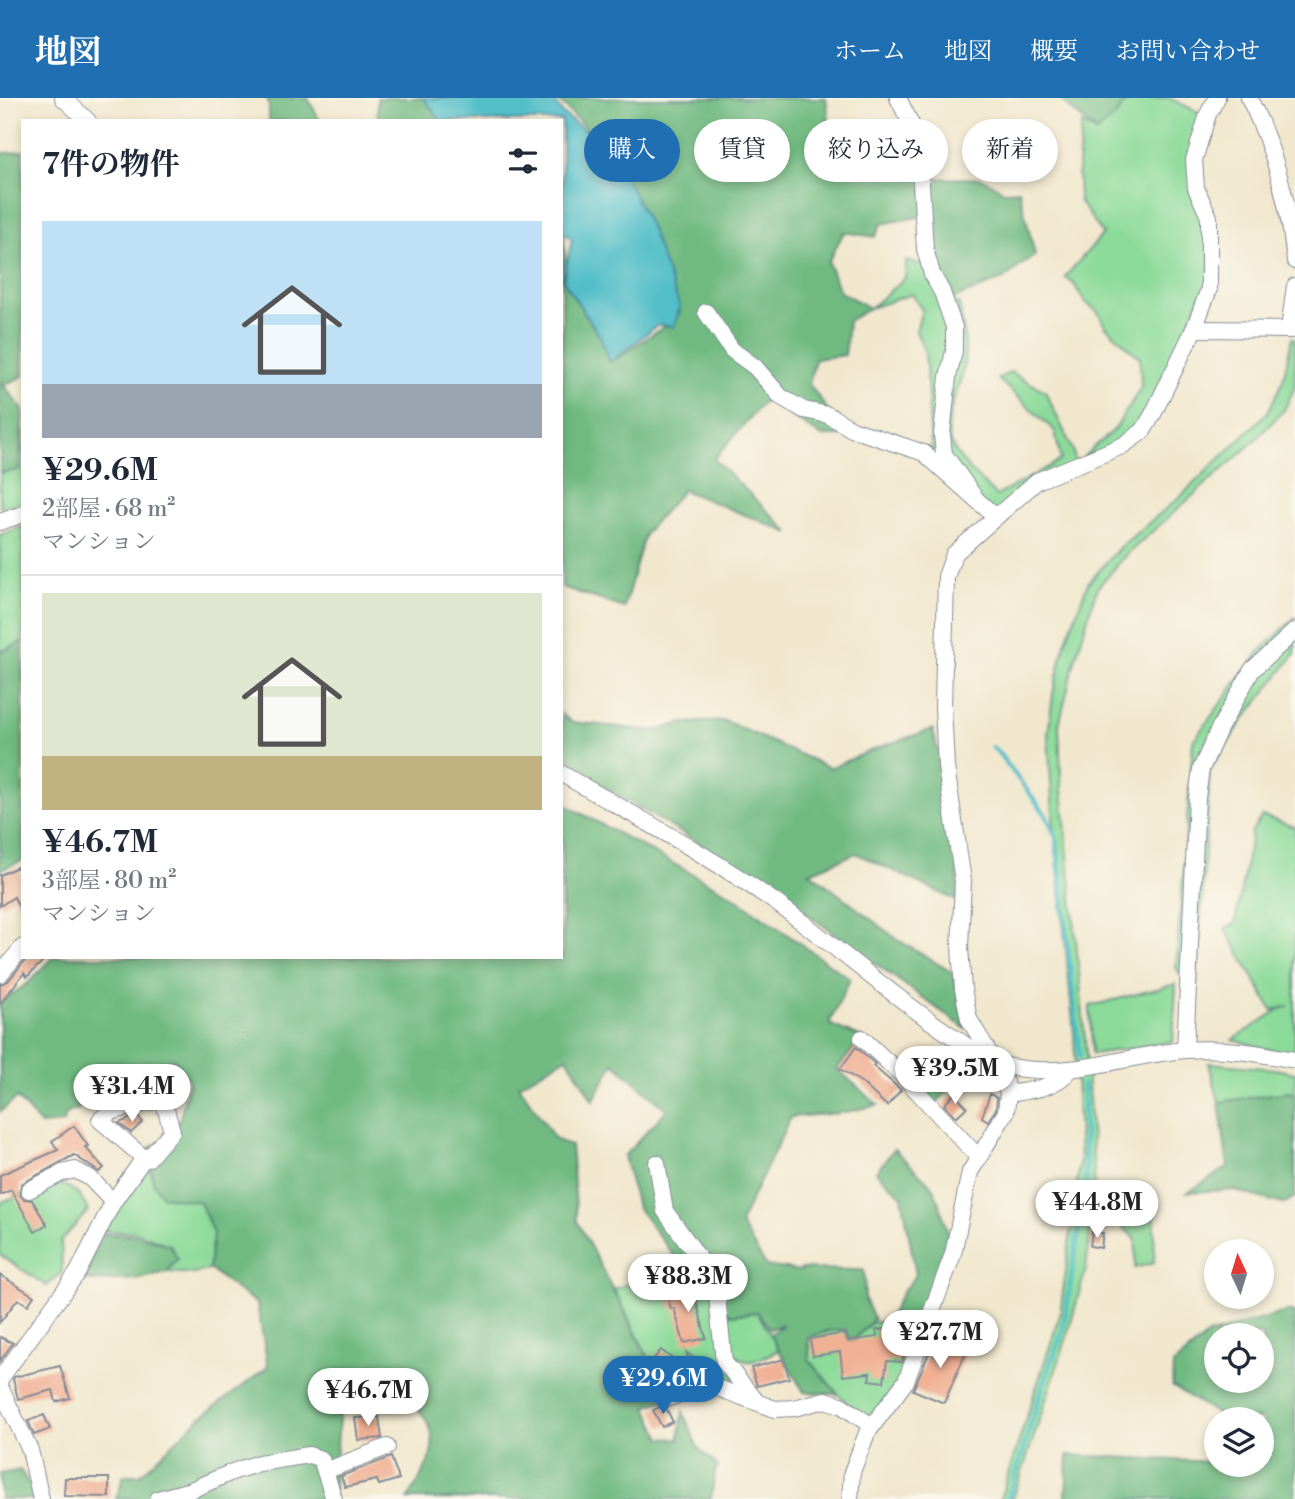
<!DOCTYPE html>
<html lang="ja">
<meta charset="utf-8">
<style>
body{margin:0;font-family:"Libre Bodoni","Noto Serif JP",serif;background:#f6f6f7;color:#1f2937;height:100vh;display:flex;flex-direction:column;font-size:26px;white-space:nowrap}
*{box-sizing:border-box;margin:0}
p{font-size:23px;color:#747a83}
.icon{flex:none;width:38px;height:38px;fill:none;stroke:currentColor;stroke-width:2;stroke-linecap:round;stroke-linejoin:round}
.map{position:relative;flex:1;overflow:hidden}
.sheet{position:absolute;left:21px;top:21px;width:542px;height:840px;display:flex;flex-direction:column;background:#fff;border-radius:0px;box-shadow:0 4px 10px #0003}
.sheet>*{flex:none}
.top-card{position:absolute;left:584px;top:21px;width:606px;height:63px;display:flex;gap:14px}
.needle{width:46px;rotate:356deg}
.tools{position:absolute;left:1204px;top:1141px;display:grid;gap:14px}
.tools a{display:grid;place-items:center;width:70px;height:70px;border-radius:50%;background:#fff;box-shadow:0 4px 10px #0003;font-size:35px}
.price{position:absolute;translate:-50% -60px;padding:0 16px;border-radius:24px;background:#fff;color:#222;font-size:23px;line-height:46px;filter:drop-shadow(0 2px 4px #0008)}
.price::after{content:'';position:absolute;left:50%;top:42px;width:21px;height:16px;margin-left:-10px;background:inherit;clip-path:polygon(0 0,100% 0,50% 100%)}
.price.current{background:#1f6fb2;color:#fff}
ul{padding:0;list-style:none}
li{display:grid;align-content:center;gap:14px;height:371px;padding:0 21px}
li+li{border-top:2px solid #e0e1e3}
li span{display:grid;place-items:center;height:217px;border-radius:0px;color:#555}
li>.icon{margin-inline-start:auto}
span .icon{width:126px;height:126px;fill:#fffc;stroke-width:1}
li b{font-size:30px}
h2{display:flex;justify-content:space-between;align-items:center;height:84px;padding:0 21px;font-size:30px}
.pill{padding:0 24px;border-radius:32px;background:#fff;box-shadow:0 4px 10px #0003;font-size:24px;line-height:63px}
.pill.current{background:#1f6fb2;color:#fff}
header{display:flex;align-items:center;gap:42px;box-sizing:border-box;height:98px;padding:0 35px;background:#1f6fb2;color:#fff}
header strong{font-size:33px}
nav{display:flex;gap:38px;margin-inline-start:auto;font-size:24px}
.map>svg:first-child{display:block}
</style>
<header>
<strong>地図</strong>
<nav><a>ホーム</a><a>地図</a><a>概要</a><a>お問い合わせ</a></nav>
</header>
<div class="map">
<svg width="1295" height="1401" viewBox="0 0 1295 1401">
<rect width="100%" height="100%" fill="#fbf7ec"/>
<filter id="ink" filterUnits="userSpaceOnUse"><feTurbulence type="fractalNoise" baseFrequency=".0143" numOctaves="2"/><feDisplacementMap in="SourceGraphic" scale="14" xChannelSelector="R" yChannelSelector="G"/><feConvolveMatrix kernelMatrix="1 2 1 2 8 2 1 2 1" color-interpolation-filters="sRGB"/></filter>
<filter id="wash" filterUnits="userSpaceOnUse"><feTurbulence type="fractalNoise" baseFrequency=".00686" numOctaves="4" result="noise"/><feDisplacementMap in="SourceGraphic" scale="28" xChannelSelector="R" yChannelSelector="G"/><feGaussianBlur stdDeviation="1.57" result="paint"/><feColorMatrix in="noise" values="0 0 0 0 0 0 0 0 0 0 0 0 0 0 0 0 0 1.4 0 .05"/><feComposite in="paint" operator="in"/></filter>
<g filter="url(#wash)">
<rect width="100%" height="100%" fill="#f1e7cd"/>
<g fill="#8bda99" stroke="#53847c" stroke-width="2">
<path d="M1128,0H1169L1203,16L1192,62L1209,120V180L1147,321L1120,347L1083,359L1115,331L1141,289L1140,260L1105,228L1098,214L1084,203L1074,186L1065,179L1103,136L1079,103L1078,67L1082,26L1096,34Z"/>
<path d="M906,163L926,167L945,203L959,206C964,233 969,254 961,281C955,299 946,318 949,339C952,357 983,384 996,398L1061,362L1055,333L998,281L1010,274L1045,293L1073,352L1075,367L994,417L932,362L925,254L916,233L922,212L912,196L870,210L905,180Z"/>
<path d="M1292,240L1295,241V289L1284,312L1250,347L1127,456L1097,490L1073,569L1059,627L1061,681L1085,940L1095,1090L1086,1171L1066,1242L1013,1401H1000L1060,1217L1080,1061L1074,937L1053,718L1048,637L1053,596L1065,545L1088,485L1120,449L1180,399L1268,314L1283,282Z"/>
<path d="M23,332V405L0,409V375L19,372Z"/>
<path d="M23,428V544L0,554V437Z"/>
<path d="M1295,520V556L1244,621L1210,671L1196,897L1176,870L1193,643L1258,555Z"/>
<path d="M1262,718L1295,729V958L1233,942L1278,912L1289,908L1272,912L1225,830L1235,826L1252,733Z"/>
<path d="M1176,886L1173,944L1092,956L1090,908Z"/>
<path d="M929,956L966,973L933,1008L922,994L913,973Z"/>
<path d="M1209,965L1275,971L1295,975V996L1288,994L1219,1004Z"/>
<path d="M148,1061L153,1084L162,1098L200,1103L213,1135L209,1171L194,1176L166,1174L178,1161L169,1147L136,1134L104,1133Z"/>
<path d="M53,1084C72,1089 80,1094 88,1113L61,1143L62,1174L47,1188L0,1157V1107L2,1104Z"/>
<path d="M1155,1097L1154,1165L1135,1170L1136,1141L1117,1124Z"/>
<path d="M708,1157L724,1223L727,1217L757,1214L779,1252C748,1266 750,1270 723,1247L743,1299L709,1288L669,1300L614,1191Z"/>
<path d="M887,1223L904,1233L912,1230L917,1240L900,1283L867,1325L838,1296L809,1262L808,1240L847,1227L851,1244L871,1225Z"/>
</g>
<g fill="#70ba81" stroke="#467470" stroke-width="2" fill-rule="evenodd">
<path d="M267,0H308L320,23H269V7Z"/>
<path d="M377,0H426L444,23H378Z"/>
<path d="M556,0H826L832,45L920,81L981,80L1004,93L1019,92L1035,157L1003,181L946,204L923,118L881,126L875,139L844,134L828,164L840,194L870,210L848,223L845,257L815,261L809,286L847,338H821L766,301L714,361L790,435L683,392L645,435L624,510L562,489V137L564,139L567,189L615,261L665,228L680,214L616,60Z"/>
<path d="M1059,0H1129L1115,19L1096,34Z"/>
<path d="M23,53V278L4,287L23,312L19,372L0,375V56Z"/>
<path d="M23,544V762L0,772V554Z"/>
<path d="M562,616L571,624L656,633L682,625L725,623L830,670L877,650L933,631L958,748L957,803L856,755L810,774L898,842L953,875L966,931L759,781L582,676L562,661Z"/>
<path d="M562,705L733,798L850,881L829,926L862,940L837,971L878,1007L841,1015L791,1019L740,1125L766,1168L800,1173L801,1171L864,1172L865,1201L874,1221L851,1245L845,1232L828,1233L808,1240L809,1262L838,1296L804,1294L770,1237L783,1226L770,1231L757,1214L732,1217L720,1209L708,1157L681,1167L637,1109L624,1058L667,1012L614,965L593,1003L567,959L519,987L555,1041L571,1048L577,1123L669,1300L647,1309L661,1340L679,1341L683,1313L698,1350L718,1368L715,1374L711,1401H408C423,1374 444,1350 425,1320C420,1314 417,1308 411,1304L399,1311H365L353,1295L341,1294L333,1401H116L124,1377H140L200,1320L268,1269L257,1206L209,1171L213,1135L200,1104L162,1098L153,1084L149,1050L171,1038L180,1020L189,983L174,961L130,974L90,1006L65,1016L63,1025L41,1027L17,1000L0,1014V904L27,886L54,859H562Z"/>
<path d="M1288,994L1295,996V1099L1283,1106L1232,1092L1188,1094L1228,1069L1219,1004Z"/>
<path d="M894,1051L934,1090L950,1140L922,1226L904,1233L887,1223L903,1193L916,1177L902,1098L876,1074Z"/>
<path d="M102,1136L135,1137L170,1147L178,1161L166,1174L139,1181L89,1183L85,1177Z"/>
<path d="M1288,1213L1295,1216V1401H1066L1068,1357L1216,1364V1367H1262V1321H1225L1172,1288L1173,1267L1208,1237ZM1216,1237H1262V1283H1216Z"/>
<path d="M20,1372L39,1401H0V1376Z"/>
</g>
<path fill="#51bec8" stroke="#367693" stroke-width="2" d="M423,0H552L563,16L590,36L619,66L649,126L680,209L674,229L658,227L610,264L600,238L563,182L572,141L562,134V23H441Z"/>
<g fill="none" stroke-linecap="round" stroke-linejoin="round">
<g stroke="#51bec8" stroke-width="4.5">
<path d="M992,649L997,653L1046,717L1056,739L1080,959"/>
<path d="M1008,1401L1045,1281L1063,1232L1086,1086L1083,986"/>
</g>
</g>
<g id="blocks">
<g fill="#f0b094">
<path d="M17,769L23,782V818L14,799L0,808V777Z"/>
<path d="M28,859H47L27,879L24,875L0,906V886L8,883Z"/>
<path d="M856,949L875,966L873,968L901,992L887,1008L861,984L840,971Z"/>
<path d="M954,996L967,1009L956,1019L944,1007Z"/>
<path d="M990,996L997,1000L996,1011L988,1023L982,1019Z"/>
<path d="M137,1018L143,1024L131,1035L119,1025Z"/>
<path d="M74,1028L88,1048L85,1049L104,1070L99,1074L74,1057L21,1086L20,1097L24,1101L32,1102L47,1127L35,1134L11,1092L0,1097V1077L58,1052L52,1043Z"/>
<path d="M1092,1134L1103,1135L1101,1150L1090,1148Z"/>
<path d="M0,1177L34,1198L28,1207L18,1201L0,1224Z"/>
<path d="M696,1187L701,1200L696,1202L706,1240L684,1245L674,1210L671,1211L667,1197Z"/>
<path d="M886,1231L887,1237L909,1241L902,1264L887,1263L884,1284L869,1282L870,1275L843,1278L840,1254L813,1258L810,1241L846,1235L848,1243L877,1239L876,1232Z"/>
<path d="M936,1238L967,1252L944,1305L913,1292Z"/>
<path d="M0,1239L13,1245L0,1263Z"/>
<path d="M661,1252L674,1262L659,1280L646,1270Z"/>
<path d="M686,1254L711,1274L708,1278L697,1279L692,1275Z"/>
<path d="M784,1261L789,1280L757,1288L751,1270Z"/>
<path d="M60,1268L70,1300L56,1304L53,1292L18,1301L13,1281L14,1279Z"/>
<path d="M662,1308L666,1310L673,1324L662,1329L653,1312Z"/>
<path d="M44,1317L50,1331L34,1337L28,1323Z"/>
<path d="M379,1319L382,1340L358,1342L355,1320Z"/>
<path d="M391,1359L399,1381L379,1387L377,1382L345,1389L341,1378Z"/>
<path d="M65,1380H109V1399L64,1398Z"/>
</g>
</g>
</g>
<g filter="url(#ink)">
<use href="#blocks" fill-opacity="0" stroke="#868b96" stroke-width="2"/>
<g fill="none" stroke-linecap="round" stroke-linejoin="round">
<defs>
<g id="minor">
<path d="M63,0L88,23"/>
<path d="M898,0L914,32L919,53L925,151L932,176L942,194L954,229V253L948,279L942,336L944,356L976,401"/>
<path d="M1249,0C1275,52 1289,105 1295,163"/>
<path d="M706,214L732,252L755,269L781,299L804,312L828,317L852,331L924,355L996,419"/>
<path d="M1194,231L1295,232"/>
<path d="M1289,231L1295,188"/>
<path d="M0,424L23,416"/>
<path d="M562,676C633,717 707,756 775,804C835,847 890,897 952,938C969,949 987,963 1007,968C1069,982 1125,957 1185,952C1222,949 1258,955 1295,962"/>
<path d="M0,876L23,849"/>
<path d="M862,940L904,979L979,1060"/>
<path d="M1185,952L1197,700L1201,671L1220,629L1252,572L1295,533"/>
<path d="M1008,996C1031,992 1054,991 1070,972"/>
<path d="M657,1065L665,1113L711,1177L717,1199L724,1264L757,1304"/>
<path d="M29,1092L62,1075L75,1072L90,1080L113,1104"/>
<path d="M0,1281L78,1174L113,1104L144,1060L148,1061L172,1033L164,1005L158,1002L110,1014L100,1022L144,1060"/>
<path d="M0,1289L30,1352L41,1401"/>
<path d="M669,1300L703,1288L715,1289L775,1311L794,1310L825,1302L841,1307L872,1328"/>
<path d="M325,1373L387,1349"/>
<path d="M158,1401L191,1392L232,1374L259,1365L309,1357L321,1361L334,1401"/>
<path d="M850,1401L852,1374L867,1335L906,1283L953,1156L970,1074L1006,1014L1008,996L1004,980L969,921L963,891L960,849L963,783L946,669L943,609L946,479L954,456L1037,383L1122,348L1143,333L1153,316L1194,231L1209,191V119L1196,90L1194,62L1208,16L1217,0"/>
</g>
</defs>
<use href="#minor" stroke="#868b96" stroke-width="18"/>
<use href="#minor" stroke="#fff" stroke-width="16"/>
</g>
</g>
</svg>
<div class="tools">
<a><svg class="needle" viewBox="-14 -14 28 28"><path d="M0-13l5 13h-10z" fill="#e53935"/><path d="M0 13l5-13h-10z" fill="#747a83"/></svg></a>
<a><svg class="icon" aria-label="locate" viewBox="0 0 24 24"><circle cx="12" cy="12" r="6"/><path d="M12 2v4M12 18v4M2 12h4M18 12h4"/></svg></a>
<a><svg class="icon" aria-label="layers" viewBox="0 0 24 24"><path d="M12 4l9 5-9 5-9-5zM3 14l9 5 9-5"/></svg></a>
</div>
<b class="price" style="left:955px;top:1008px">¥39.5M</b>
<b class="price" style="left:132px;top:1026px">¥31.4M</b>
<b class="price" style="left:1097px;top:1142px">¥44.8M</b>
<b class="price" style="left:688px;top:1216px">¥88.3M</b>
<b class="price" style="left:940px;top:1272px">¥27.7M</b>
<b class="price current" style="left:663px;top:1318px">¥29.6M</b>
<b class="price" style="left:368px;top:1330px">¥46.7M</b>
<div class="top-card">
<a class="pill current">購入</a>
<a class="pill">賃貸</a>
<a class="pill">絞り込み</a>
<a class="pill">新着</a>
</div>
<section class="sheet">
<h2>7件の物件<svg class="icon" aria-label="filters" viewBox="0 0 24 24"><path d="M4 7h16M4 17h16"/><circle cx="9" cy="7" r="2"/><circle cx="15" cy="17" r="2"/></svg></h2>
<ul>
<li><span style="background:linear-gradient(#bfe0f5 75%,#9aa5b1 0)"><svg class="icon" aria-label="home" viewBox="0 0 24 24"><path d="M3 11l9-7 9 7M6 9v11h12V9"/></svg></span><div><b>¥29.6M</b><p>2部屋 · 68 m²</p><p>マンション</p></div></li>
<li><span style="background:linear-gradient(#dfe7d0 75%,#c2b280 0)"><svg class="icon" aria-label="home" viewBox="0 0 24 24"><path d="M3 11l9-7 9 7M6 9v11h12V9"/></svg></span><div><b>¥46.7M</b><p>3部屋 · 80 m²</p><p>マンション</p></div></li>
</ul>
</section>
</div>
